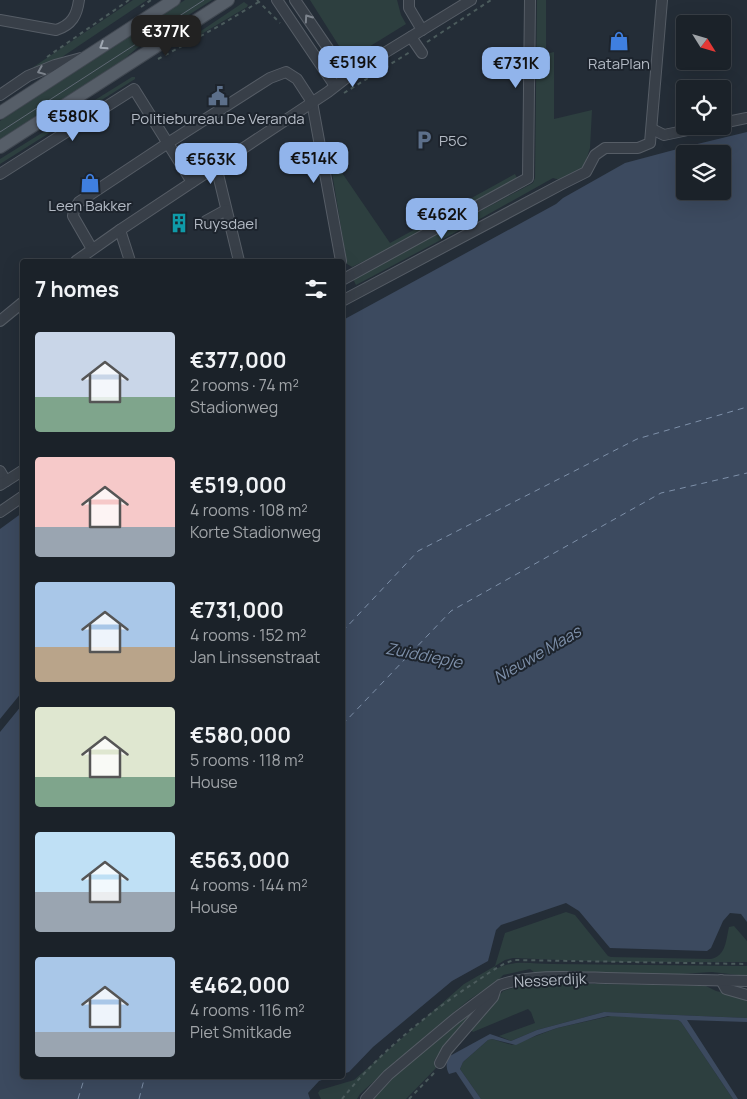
<!DOCTYPE html>
<meta charset="utf-8">
<style>
body{margin:0;font-family:Manrope,sans-serif;background:#242a31;color:#f1f3f6;height:100vh;display:flex;flex-direction:column;font-size:19px;white-space:nowrap}
*{box-sizing:border-box;margin:0}
p{font-size:16px;color:#a0a4a8}
.icon{flex:none;width:28px;height:28px;fill:none;stroke:currentColor;stroke-width:2;stroke-linecap:round;stroke-linejoin:round}
.map{position:relative;flex:1;overflow:hidden}
.sheet{position:absolute;left:20px;top:259px;width:325px;height:820px;display:flex;flex-direction:column;background:#1b2229;border-radius:5px;box-shadow:0 5px 20px #0002,0 0 0 1px #393f46}
.sheet>*{flex:none}
.needle{width:32px;rotate:127deg}
.controls{position:absolute;left:676px;top:15px;display:grid;gap:10px}
.controls a{display:grid;place-items:center;width:55px;height:55px;border-radius:5px;background:#1b2229;box-shadow:0 5px 20px #0002,0 0 0 1px #393f46;font-size:25px}
.price{position:absolute;translate:-50% -42px;padding:0 11px;border-radius:10px;background:#91b4eb;color:#111;font-size:16px;line-height:32px;filter:drop-shadow(0 1px 2px #0008)}
.price::after{content:'';position:absolute;left:50%;top:30px;width:15px;height:11px;margin-left:-8px;background:inherit;clip-path:polygon(0 0,100% 0,50% 100%)}
.price.on{background:#222;color:#fff}
ul{padding:0;list-style:none}
li{display:flex;align-items:center;gap:15px;height:125px;padding:0 15px}
li span{display:grid;place-items:center;flex:none;width:140px;height:100px;border-radius:5px;color:#555}
li>.icon{margin-inline-start:auto}
span .icon{width:60px;height:60px;fill:#fffc;stroke-width:1}
li b{font-size:21px}
h2{display:flex;justify-content:space-between;align-items:center;height:60px;padding:0 15px;font-size:21px}
.map>svg:first-child{display:block}
</style>
<div class="map">
<svg width="747" height="1099" viewBox="0 0 747 1099">
<rect width="100%" height="100%" fill="#242d37"/>
<g fill="#2d3f3f">
<path d="M133,0H147L59,59L32,68Z"/>
<path d="M185,0H212L137,48L123,60L0,141V121Z"/>
<path d="M310,0H397L401,15L406,24L359,53L346,57Z"/>
<path d="M537,0H546V54L554,52V119L592,110L590,148L583,170L560,180L553,178L469,225L356,285L353,279L533,183L535,178Z"/>
<path d="M244,2L248,5L247,7L193,39H189Z"/>
<path d="M132,77H135V79L0,164V159Z"/>
<path d="M336,164L390,243L515,174L517,178L384,251L352,267L347,264L331,166Z"/>
<path d="M566,912L575,915L608,956L611,957L711,959C726,956 726,940 729,927L734,926L747,941V962H610L513,958L505,960L495,966L496,969C515,959 532,964 552,964L747,966V976L712,972L680,974L535,973L530,969L503,975C499,981 477,994 469,1000C435,1027 403,1056 371,1084L360,1094L357,1099H321L318,1093L320,1090L354,1080L464,984L495,966L505,933Z"/>
<path d="M548,983L706,986L716,991L747,998V1018L604,1012L537,1030L511,1041L499,1036L535,1023L531,1012L528,1009L473,1032L471,1030V1028L503,991L526,984Z"/>
<path d="M485,999L487,1001L437,1056L434,1061L436,1068L406,1099H372L399,1072Z"/>
<path d="M615,1015L678,1020L681,1022L733,1099H481L460,1069L463,1062L488,1040L492,1039L512,1045L557,1028Z"/>
</g>
<g fill="#3c4a5f" fill-rule="evenodd">
<path d="M747,132V922L741,914L730,913L723,921L711,948L707,951L610,948L579,911L566,903L501,925L496,930L488,961L452,981L373,1047L349,1072L343,1074V320L556,204L563,198L625,163L685,147ZM685,154H722V191H685Z"/>
<path d="M22,513V692L0,719V529Z"/>
<path d="M22,705V1076H333L319,1081L308,1093L310,1099H0V732Z"/>
<path d="M604,1012L747,1018V1022L687,1020L738,1099H733L681,1022L678,1020L608,1016L557,1028L537,1035L516,1045L492,1039L488,1040L463,1062L460,1069L481,1099H474L456,1072L449,1074C446,1069 446,1062 448,1057L490,1034L511,1041L537,1030Z"/>
</g>
<g fill="none" stroke-linecap="round" stroke-linejoin="round">
<g stroke="#7e90a9" stroke-width="1" stroke-dasharray="6 5" stroke-linecap="butt">
<path d="M342,632L418,551L637,439L747,407"/>
<path d="M342,725L451,611L661,493L747,473"/>
<path d="M78,1099L85,1076"/>
<path d="M139,1099L145,1076"/>
</g>
<defs>
<g id="minor">
<path d="M277,0L335,86"/>
<path d="M295,0L340,66L349,71H355"/>
<path d="M409,0V8L422,30"/>
<path d="M0,20L56,30C72,25 77,15 79,0"/>
<path d="M411,37L422,53"/>
<path d="M0,95L28,76L55,65L81,58"/>
<path d="M722,123L747,118"/>
<path d="M652,129L664,135L707,126"/>
<path d="M216,166L239,261"/>
<path d="M0,174L134,89L192,182"/>
<path d="M206,221L226,210"/>
<path d="M120,230L130,261"/>
<path d="M92,249L73,216L74,210L79,202L168,143L270,78L286,72L297,79L312,102L341,261"/>
<path d="M76,261L120,230L328,92L355,71L471,0"/>
<path d="M342,280L528,178L530,0"/>
<path d="M342,301L560,185L586,172L595,155L605,148H638L650,143L662,0"/>
<path d="M0,321L22,303"/>
<path d="M0,471L6,481"/>
<path d="M0,485L22,471"/>
<path d="M0,512L22,497"/>
<path d="M721,980L726,989L747,995"/>
<path d="M440,1063L447,1050L493,997L495,991"/>
<path d="M366,1099L388,1075L456,1018L500,985C531,974 573,977 606,978C653,979 700,980 747,981"/>
</g>
<g id="major">
<path d="M0,113L174,0"/>
<path d="M0,147L228,0"/>
</g>
</defs>
<use href="#minor" stroke="#565d66" stroke-width="12"/>
<use href="#major" stroke="#414851" stroke-width="14"/>
<g stroke="#4b5b5c" stroke-width="2" stroke-dasharray="4 4" stroke-linecap="butt">
<path d="M257,0L280,23"/>
<path d="M141,7L151,0"/>
<path d="M427,42L491,0"/>
<path d="M47,57L129,0"/>
<path d="M158,59L219,26L262,0"/>
<path d="M344,93L410,52"/>
<path d="M342,1099C378,1054 423,1017 471,985C485,976 498,965 514,960L747,964"/>
<path d="M409,1099L435,1072"/>
</g>
<use href="#minor" stroke="#383f48" stroke-width="10"/>
<use href="#major" stroke="#565e68" stroke-width="12"/>
<path stroke="#5f6874" stroke-width="1" d="M0,132L204,0"/>
</g>
<defs><path id="oneway-chevron" d="M-2-3.5L2.5 0L-2 3.5" fill="none" stroke-width="1.6" stroke-linecap="round" stroke-linejoin="round" transform="scale(1.25)"/></defs>
<g stroke="#7c838c">
<use href="#oneway-chevron" transform="translate(308 18) rotate(-125)"/>
<use href="#oneway-chevron" transform="translate(41 71) rotate(158)"/>
</g>
<use stroke="#a0a8b2" href="#oneway-chevron" transform="translate(103 46) rotate(147)"/>
<defs>
<symbol id="shop-bare" viewBox="-9 -9 18 18"><path d="M-5-2.5h2.3a2.7 3.5 0 0 1 5.4 0H5L5.5 6h-11ZM-1.5-2.5h3a1.5 2.3 0 0 0-3 0Z" fill="#3f7fe0" stroke="#1d242d" stroke-width="2.5" paint-order="stroke"/></symbol>
<symbol id="civic-bare" viewBox="-9 -9 18 18"><path d="M-.6-6.5H3V-4.5H.6V-3L4-1V1h2V6H-6V1h2V-1L-.6-3ZM-1.2 2.5V6h2.4V2.5Z" fill="#5c6f8a" stroke="#1d242d" stroke-width="2.5" paint-order="stroke"/></symbol>
<symbol id="parking-bare" viewBox="-9 -9 18 18"><path d="M-3.5-5.5H1a3.5 3.5 0 0 1 0 7H-1V5.5H-3.5ZM-1-3.4V-.6H.8a1.4 1.4 0 0 0 0-2.8Z" fill="#5c6f8a" stroke="#1d242d" stroke-width="2.5" paint-order="stroke"/></symbol>
<symbol id="building-bare" viewBox="-9 -9 18 18"><path d="M-4-6H4V6H1V3H-1V6H-4ZM-2.5-4.3h1.7v1.8h-1.7ZM.8-4.3h1.7v1.8H.8ZM-2.5-1h1.7V.8h-1.7ZM.8-1h1.7V.8H.8Z" fill="#0f9aa8" stroke="#1d242d" stroke-width="2.5" paint-order="stroke"/></symbol>
</defs>
<g fill-rule="evenodd">
<use href="#shop-bare" x="605" y="27" width="28" height="28"/>
<use href="#civic-bare" x="204" y="82" width="28" height="28"/>
<use href="#parking-bare" x="410" y="126" width="28" height="28"/>
<use href="#shop-bare" x="76" y="169" width="28" height="28"/>
<use href="#building-bare" x="165" y="209" width="28" height="28"/>
</g>
<g text-anchor="middle" dominant-baseline="central" stroke-width="4" stroke-linejoin="round" paint-order="stroke">
<g font-size="15" fill="#b3bac4" stroke="#1d242d">
<text x="619" y="63">RataPlan</text>
<text x="218" y="118">Politiebureau De Veranda</text>
<text x="439" y="140" text-anchor="start">P5C</text>
<text x="90" y="205">Leen Bakker</text>
<text x="194" y="223" text-anchor="start">Ruysdael</text>
</g>
<g font-size="15" fill="#b3bac4" stroke="#1d242d">
<text transform="translate(550 980) rotate(-3)">Nesserdijk</text>
</g>
<g font-size="16" font-style="italic" fill="#7e90a9" stroke="#1d242d">
<text transform="translate(537 654) rotate(-30)">Nieuwe Maas</text>
<text transform="translate(424 655) rotate(11)">Zuiddiepje</text>
</g>
</g>
</svg>
<div class="controls">
<a><svg class="needle" viewBox="-14 -14 28 28"><path d="M0-13l5 13h-10z" fill="#e53935"/><path d="M0 13l5-13h-10z" fill="#a0a4a8"/></svg></a>
<a><svg class="icon" aria-label="locate" viewBox="0 0 24 24"><circle cx="12" cy="12" r="6"/><path d="M12 2v4M12 18v4M2 12h4M18 12h4"/></svg></a>
<a><svg class="icon" aria-label="layers" viewBox="0 0 24 24"><path d="M12 4l9 5-9 5-9-5zM3 14l9 5 9-5"/></svg></a>
</div>
<b class="price on" style="left:166px;top:57px">€377K</b>
<b class="price" style="left:353px;top:88px">€519K</b>
<b class="price" style="left:516px;top:89px">€731K</b>
<b class="price" style="left:73px;top:142px">€580K</b>
<b class="price" style="left:314px;top:184px">€514K</b>
<b class="price" style="left:211px;top:185px">€563K</b>
<b class="price" style="left:442px;top:240px">€462K</b>
<section class="sheet">
<h2>7 homes<svg class="icon" aria-label="filters" viewBox="0 0 24 24"><path d="M4 7h16M4 17h16"/><circle cx="9" cy="7" r="2"/><circle cx="15" cy="17" r="2"/></svg></h2>
<ul>
<li><span style="background:linear-gradient(#c9d6e8 65%,#7fa58c 0)"><svg class="icon" aria-label="home" viewBox="0 0 24 24"><path d="M3 11l9-7 9 7M6 9v11h12V9"/></svg></span><div><b>€377,000</b><p>2 rooms · 74 m²</p><p>Stadionweg</p></div></li>
<li><span style="background:linear-gradient(#f6c9c9 70%,#9aa5b1 0)"><svg class="icon" aria-label="home" viewBox="0 0 24 24"><path d="M3 11l9-7 9 7M6 9v11h12V9"/></svg></span><div><b>€519,000</b><p>4 rooms · 108 m²</p><p>Korte Stadionweg</p></div></li>
<li><span style="background:linear-gradient(#a9c7e8 65%,#b9a48a 0)"><svg class="icon" aria-label="home" viewBox="0 0 24 24"><path d="M3 11l9-7 9 7M6 9v11h12V9"/></svg></span><div><b>€731,000</b><p>4 rooms · 152 m²</p><p>Jan Linssenstraat</p></div></li>
<li><span style="background:linear-gradient(#dfe7d0 70%,#7fa58c 0)"><svg class="icon" aria-label="home" viewBox="0 0 24 24"><path d="M3 11l9-7 9 7M6 9v11h12V9"/></svg></span><div><b>€580,000</b><p>5 rooms · 118 m²</p><p>House</p></div></li>
<li><span style="background:linear-gradient(#bfe0f5 60%,#9aa5b1 0)"><svg class="icon" aria-label="home" viewBox="0 0 24 24"><path d="M3 11l9-7 9 7M6 9v11h12V9"/></svg></span><div><b>€563,000</b><p>4 rooms · 144 m²</p><p>House</p></div></li>
<li><span style="background:linear-gradient(#a9c7e8 75%,#9aa5b1 0)"><svg class="icon" aria-label="home" viewBox="0 0 24 24"><path d="M3 11l9-7 9 7M6 9v11h12V9"/></svg></span><div><b>€462,000</b><p>4 rooms · 116 m²</p><p>Piet Smitkade</p></div></li>
</ul>
</section>
</div>
